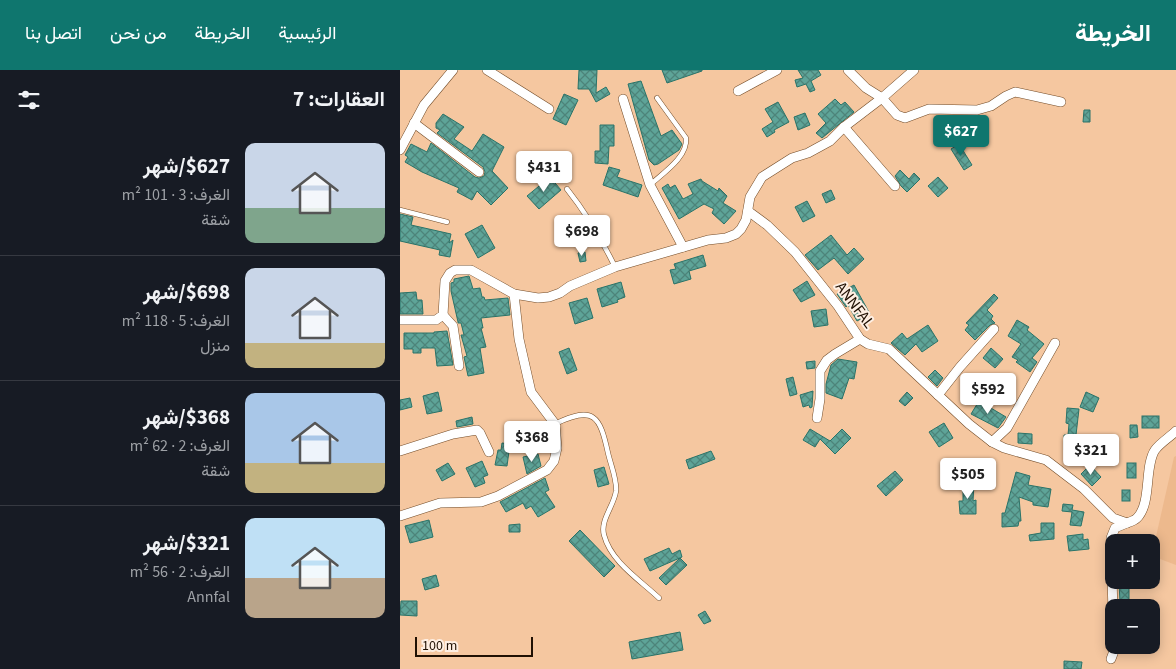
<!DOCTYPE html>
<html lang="ar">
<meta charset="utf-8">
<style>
body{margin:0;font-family:"Source Sans 3",Vazirmatn,sans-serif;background:#20242c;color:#f1f3f6;direction:rtl;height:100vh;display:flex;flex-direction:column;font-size:19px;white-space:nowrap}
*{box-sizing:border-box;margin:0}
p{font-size:16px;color:#9ea1a6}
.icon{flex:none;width:28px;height:28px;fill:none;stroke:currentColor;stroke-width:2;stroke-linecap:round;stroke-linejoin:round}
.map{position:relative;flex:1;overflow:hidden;direction:ltr}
.side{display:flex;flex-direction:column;background:#171b24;width:400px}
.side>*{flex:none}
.buttons{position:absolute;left:705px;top:464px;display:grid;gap:10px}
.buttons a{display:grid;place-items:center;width:55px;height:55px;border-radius:10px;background:#171b24;box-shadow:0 2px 12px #0003;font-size:25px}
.scale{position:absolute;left:15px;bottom:12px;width:118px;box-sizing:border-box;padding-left:5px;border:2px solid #201003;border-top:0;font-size:14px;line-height:18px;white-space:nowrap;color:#201003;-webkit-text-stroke:4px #feefe3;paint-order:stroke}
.price{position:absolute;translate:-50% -42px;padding:0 11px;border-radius:5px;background:#fff;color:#222;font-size:16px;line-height:32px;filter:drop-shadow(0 1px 2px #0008)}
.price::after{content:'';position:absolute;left:50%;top:30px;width:15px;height:11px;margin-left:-8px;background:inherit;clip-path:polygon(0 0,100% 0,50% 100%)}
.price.selected{background:#0f766e;color:#fff}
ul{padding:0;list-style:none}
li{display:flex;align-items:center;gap:15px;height:125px;padding:0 15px}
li+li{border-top:1px solid #363941}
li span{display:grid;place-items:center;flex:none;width:140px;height:100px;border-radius:10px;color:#555}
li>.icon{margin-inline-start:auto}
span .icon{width:60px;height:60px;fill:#fffc;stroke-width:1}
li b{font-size:21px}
h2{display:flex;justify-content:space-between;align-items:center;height:60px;padding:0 15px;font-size:21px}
header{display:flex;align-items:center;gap:30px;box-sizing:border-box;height:70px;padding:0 25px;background:#0f766e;color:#fff}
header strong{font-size:24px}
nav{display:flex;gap:28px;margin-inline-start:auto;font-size:18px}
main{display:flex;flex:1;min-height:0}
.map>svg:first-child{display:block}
</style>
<header>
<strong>الخريطة</strong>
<nav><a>الرئيسية</a><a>الخريطة</a><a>من نحن</a><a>اتصل بنا</a></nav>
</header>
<main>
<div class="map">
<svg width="776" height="599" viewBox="0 0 776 599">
<defs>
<pattern id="building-cross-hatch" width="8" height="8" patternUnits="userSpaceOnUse" patternTransform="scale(1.25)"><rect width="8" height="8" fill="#5ea498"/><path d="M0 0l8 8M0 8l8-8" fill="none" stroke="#4d847a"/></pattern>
</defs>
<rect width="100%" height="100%" fill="#f5c7a0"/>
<path fill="#edb98d" d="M776,386V495L760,489L755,471L774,387Z"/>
<g fill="url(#building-cross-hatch)" stroke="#2a7368">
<path d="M179,0H197L196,23L206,17L210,24L196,32L189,19H178Z"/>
<path d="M262,0H302V1L267,13Z"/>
<path d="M398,0H418L421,5L411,11L415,20L410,22L406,14L397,17L395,10L403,8Z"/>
<path d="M241,11L261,66L272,60L282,74L279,80L258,94L254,95L249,90L228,14Z"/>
<path d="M164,24L178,30L166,55L153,49Z"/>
<path d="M435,29L441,35L445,32L454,42L422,68L416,63L426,53L418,44Z"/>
<path d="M378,32L389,52L374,60L375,62L367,67L362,59L373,52L365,39Z"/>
<path d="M684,40H690V52H683Z"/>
<path d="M405,43L410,55L398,60L394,47Z"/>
<path d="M43,44L64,57L54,69L72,81L83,64L104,77L92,101L108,118L91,135L77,121L72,130L57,122L59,118L22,102L5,92L8,87L5,85L11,74L27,82L31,73L75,107L79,108L84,106L85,102L83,97L37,63L40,60L36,58V53Z"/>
<path d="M200,55H214V76H209L208,94L195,93V81H200Z"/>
<path d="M559,74L572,95L564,100L551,79Z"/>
<path d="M209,97L220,100L217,107L242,115L238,127L203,115Z"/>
<path d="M500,100L509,109L514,103L520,109L507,122L501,116L495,106Z"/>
<path d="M150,107L161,120L139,139L127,126Z"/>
<path d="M538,107L548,118L538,127L528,116Z"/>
<path d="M301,109L302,111L318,121L319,118L327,126L323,133L336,141L324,154L312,143L314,139L304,134L279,149L262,118L268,114L270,118L275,115L283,129L293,124L288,114Z"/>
<path d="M431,120L435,129L426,133L422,124Z"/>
<path d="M407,131L415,146L403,152L395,137Z"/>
<path d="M0,144L13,147L11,155L51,164L49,173L53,170L50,187L39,185L40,180L0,171Z"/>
<path d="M82,155L95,178L78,188L65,164Z"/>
<path d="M431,165L447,185L454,178L464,189L448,204L434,188L418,200L405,185Z"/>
<path d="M185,182L186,191L180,192L178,183Z"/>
<path d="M303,185L306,196L289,201L291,209L274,214L270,200L276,199L274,194Z"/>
<path d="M69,206L73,219L80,218L82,227H84L85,230L108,228L110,245L81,248L83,258H81L86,277L80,278L84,303L68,306L64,287L67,286L61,265H64L61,253H58V252L51,221V213L54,212V209Z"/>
<path d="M407,211L415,225L401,232L393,220Z"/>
<path d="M221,212L225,227L217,230L218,232L202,237L197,219Z"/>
<path d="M454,215L470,244L457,251L448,235L446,237L437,224Z"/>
<path d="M16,222L17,230H22L23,244H0V223Z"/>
<path d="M594,224L598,228L587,240L593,246L591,249L595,253L590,255L575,270L565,260L569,255L566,253Z"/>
<path d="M187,228L193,248L175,254L169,233Z"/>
<path d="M426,239L428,255L414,257L411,241Z"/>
<path d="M617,250L629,257L627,260L644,274L632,288L637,292L630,302L616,292L618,290L612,287L621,274L608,266Z"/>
<path d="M528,255L538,271L522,282L516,274L505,285L491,273L502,263L507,269Z"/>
<path d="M47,261L53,295L37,296L35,278H21V283H13V279H4V263H34V262Z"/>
<path d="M169,278L177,300L167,304L159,282Z"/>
<path d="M591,278L603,289L595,298L583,288Z"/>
<path d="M438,289L457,292L454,309L449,308L442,329L426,323V314L431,295Z"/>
<path d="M415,291V298L407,299L406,292Z"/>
<path d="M535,300L543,308L537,316L528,307Z"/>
<path d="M393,307L397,324L390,326L386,309Z"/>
<path d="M576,308L586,317L574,329L565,320Z"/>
<path d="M413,321L412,337L410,338L409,335L403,337L400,325Z"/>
<path d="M38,322L42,341L27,344L23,326Z"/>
<path d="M507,322L513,328L505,336L499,331Z"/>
<path d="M686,322L699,328L693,342L680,337Z"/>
<path d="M10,328L12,337L0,340V330Z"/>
<path d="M579,331L606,347L598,358L571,344Z"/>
<path d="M667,338L679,339L676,365L680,366V380H664V365H668L669,354L666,353Z"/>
<rect x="742" y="346" width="17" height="12"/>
<path d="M72,347L73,354L57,357L56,351Z"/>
<path d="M544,353L553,368L539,377L529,362Z"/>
<path d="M730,355H737L738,367L730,368Z"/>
<path d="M141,356L149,357L150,370L149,380L138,379Z"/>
<path d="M410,359L430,371L442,359L451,368L435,384L420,369L415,377L403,370Z"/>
<path d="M618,363L632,364V374L618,373Z"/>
<path d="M102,373L110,374L107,396L95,395L98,380H101Z"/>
<path d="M311,381L315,389L289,399L286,390Z"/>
<path d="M138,384L141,396L127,404L123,387Z"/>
<path d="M82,391L88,405L83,407L85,413L75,417L66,398Z"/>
<path d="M48,393L55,404L42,411L36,400Z"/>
<rect x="727" y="393" width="9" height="15"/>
<path d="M690,395L701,407L692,416L681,404Z"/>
<path d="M204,397L209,414L198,417L194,400Z"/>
<path d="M495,401L503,410L486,426L477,416Z"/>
<path d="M616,402L630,406L628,415L651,419L648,437L633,435V432L619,427L621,451H619L618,456L602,457V443H605Z"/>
<path d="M145,408L149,420L145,422L155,437L138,447L131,436L126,439L123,433L106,442L100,432Z"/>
<path d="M563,412L574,413L573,431L576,430V444H560L559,431H563Z"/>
<rect x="722" y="420" width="8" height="11"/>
<path d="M663,434L673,435L672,440L684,442L681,456L670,455L672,442L662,441Z"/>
<path d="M29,450L33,467L10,473L5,456Z"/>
<path d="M641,453H654V469L630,471L629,465L641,463Z"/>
<path d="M120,454V462H109V455Z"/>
<path d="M180,460L215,496L204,507L169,471Z"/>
<path d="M683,464V470L688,469L689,479L669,481L667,466Z"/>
<path d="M269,478L272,484L280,480L282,487L250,501L244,489Z"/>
<path d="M280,488L287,495L266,515L259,508Z"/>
<path d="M36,505L39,516L25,520L22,509Z"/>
<path d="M729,512V531L720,532L719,513Z"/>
<path d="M1,531H17V546L0,545Z"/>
<path d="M305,541L311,551L304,554L298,545Z"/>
<path d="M280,562L283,580L232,589L229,572Z"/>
<path d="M664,591L682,592L681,599H664Z"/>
</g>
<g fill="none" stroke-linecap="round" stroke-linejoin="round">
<defs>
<g id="service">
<path d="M250,115C263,103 288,87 286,68L257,28"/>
<path d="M167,119C186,143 202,170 215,197"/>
<path d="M0,140L47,152"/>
<path d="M155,354C194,335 200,346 208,383C211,396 217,409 216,421C214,436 200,450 204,465C211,492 240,510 259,528"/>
</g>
<g id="minor">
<path d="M87,0L149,39"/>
<path d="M448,0L466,18L482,28L497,45L505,48L529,39L577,40L591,36L606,26L615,22L661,32"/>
<path d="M338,21L377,0"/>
<path d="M223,29L250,115L283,177"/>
<path d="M14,53L79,102"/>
<path d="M444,57L495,116"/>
<path d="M0,80L24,35L53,0"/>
<path d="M348,141L367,155L395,182L438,236L460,269L468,274L489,279L569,354L592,372L604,378L646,390L684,419L713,448L727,453C730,452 735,450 737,448C752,433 744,396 755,380C760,373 770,367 776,361"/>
<path d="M43,245L53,256L59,296"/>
<path d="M0,250H36L43,245L45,211L50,203L55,200H71L114,224L138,228L149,227L160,223L170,216L215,197L308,170L326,168L336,164L341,159L346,150L350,127L362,107L392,88L408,83L430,71L444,57L482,28L514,0"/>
<path d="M538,325L560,297L594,259"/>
<path d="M417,348L420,329V301L427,290L435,284L460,269"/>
<path d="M592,372L607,358L655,273"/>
<path d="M0,381L53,364L77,360L80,363L89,382"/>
<path d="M0,446L40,433L81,432L98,426L147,400L154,391L157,378L155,354L131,322L119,269L114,224"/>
<path d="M711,589L714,581L711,566L713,544L711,468L715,458L727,453"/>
</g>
</defs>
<use href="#service" stroke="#734c28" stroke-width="5.5"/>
<use href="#minor" stroke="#734c28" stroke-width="10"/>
<use href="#service" stroke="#fff" stroke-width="4.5"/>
<use href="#minor" stroke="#fff" stroke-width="9"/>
</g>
<g text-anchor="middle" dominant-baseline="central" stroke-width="4" stroke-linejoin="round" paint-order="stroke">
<g font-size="16" fill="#201003" stroke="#feefe3">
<text transform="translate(455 235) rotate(53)">ANNFAL</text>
</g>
</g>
</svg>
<div class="buttons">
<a>+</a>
<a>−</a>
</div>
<div class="scale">100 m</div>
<b class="price selected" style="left:561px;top:87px">$627</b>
<b class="price" style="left:144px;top:123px">$431</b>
<b class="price" style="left:182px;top:187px">$698</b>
<b class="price" style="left:588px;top:345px">$592</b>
<b class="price" style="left:132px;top:393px">$368</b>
<b class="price" style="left:691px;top:406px">$321</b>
<b class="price" style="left:568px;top:430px">$505</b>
</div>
<section class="side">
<h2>العقارات: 7<svg class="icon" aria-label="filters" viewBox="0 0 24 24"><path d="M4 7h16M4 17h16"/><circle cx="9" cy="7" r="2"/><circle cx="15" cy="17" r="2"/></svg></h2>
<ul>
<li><span style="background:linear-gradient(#c9d6e8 65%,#7fa58c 0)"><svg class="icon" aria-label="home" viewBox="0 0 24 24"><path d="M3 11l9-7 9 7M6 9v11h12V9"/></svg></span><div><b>$627/شهر</b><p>الغرف: 3 · 101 m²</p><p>شقة</p></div></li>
<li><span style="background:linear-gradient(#c9d6e8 75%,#c2b280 0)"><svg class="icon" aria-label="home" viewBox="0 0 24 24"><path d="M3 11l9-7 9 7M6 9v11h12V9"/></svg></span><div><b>$698/شهر</b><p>الغرف: 5 · 118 m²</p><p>منزل</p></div></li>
<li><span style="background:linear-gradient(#a9c7e8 70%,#c2b280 0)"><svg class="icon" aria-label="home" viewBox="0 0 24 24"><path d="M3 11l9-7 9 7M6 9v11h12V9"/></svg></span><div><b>$368/شهر</b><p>الغرف: 2 · 62 m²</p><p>شقة</p></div></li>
<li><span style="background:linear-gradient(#bfe0f5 60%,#b9a48a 0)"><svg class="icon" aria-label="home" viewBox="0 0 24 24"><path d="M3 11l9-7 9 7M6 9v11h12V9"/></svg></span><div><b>$321/شهر</b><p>الغرف: 2 · 56 m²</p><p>Annfal</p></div></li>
</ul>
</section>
</main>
